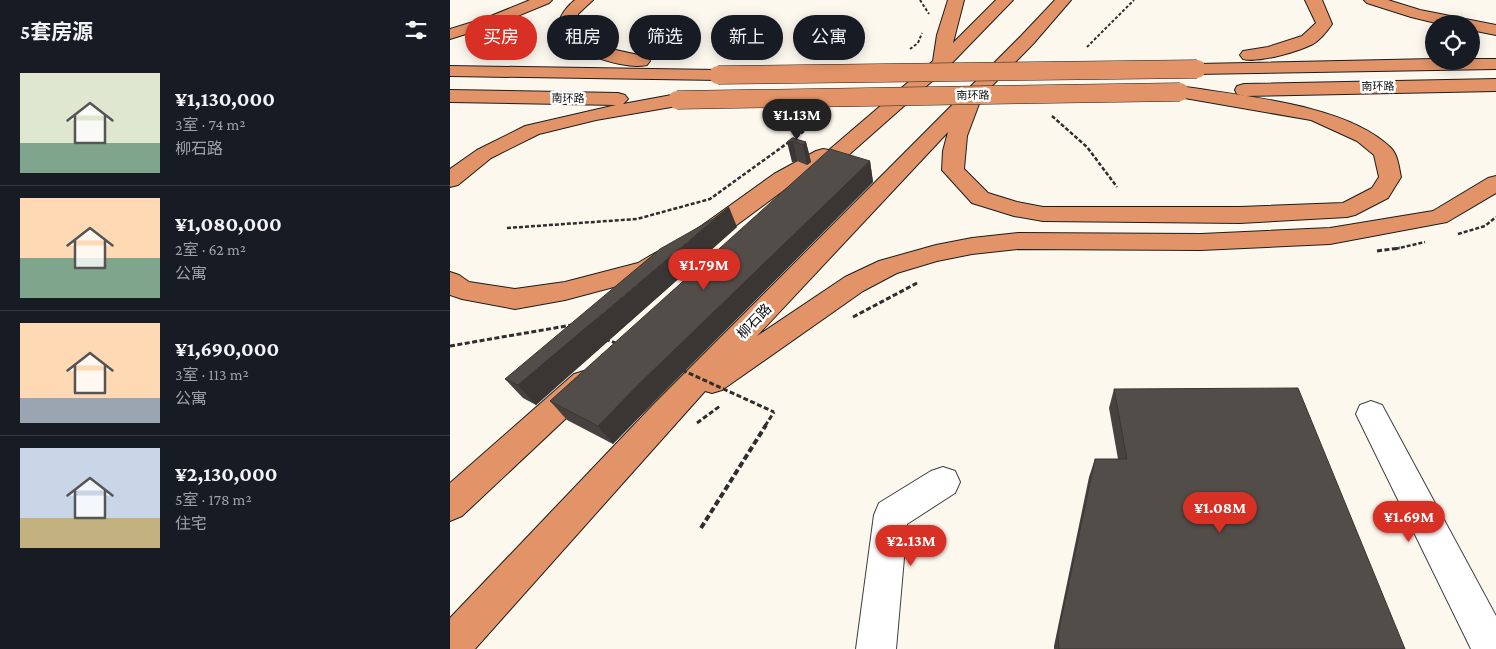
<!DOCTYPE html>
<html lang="zh">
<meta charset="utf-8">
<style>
body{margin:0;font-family:"Crimson Pro","Noto Sans SC",serif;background:#20242c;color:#f1f3f6;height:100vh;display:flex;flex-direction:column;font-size:19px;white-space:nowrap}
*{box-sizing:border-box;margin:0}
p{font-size:16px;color:#9ea1a6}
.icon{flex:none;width:28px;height:28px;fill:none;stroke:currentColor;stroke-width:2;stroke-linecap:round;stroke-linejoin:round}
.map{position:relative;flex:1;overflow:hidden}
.sheet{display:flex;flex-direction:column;background:#171b24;width:450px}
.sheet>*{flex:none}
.guide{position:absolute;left:15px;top:15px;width:475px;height:45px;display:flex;gap:10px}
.fabs{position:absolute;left:975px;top:15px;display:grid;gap:10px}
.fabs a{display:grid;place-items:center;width:55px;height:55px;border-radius:50%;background:#171b24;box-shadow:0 2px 12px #0003;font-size:25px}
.price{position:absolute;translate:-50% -42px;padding:0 11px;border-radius:18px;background:#d93025;color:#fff;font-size:16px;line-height:32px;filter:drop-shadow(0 1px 2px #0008)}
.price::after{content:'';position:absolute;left:50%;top:30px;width:15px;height:11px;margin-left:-8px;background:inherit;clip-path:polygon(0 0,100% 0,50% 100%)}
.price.current{background:#222;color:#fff}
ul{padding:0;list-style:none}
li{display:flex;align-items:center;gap:15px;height:125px;padding:0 20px}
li+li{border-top:1px solid #363941}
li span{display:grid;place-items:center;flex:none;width:140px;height:100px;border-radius:0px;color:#555}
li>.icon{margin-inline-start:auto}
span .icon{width:60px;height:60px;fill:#fffc;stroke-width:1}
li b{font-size:21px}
h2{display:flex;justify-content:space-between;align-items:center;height:60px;padding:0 20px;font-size:21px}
.tag{padding:0 18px;border-radius:22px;background:#171b24;box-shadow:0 2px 12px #0003;font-size:18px;line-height:45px}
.tag.current{background:#d93025;color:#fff}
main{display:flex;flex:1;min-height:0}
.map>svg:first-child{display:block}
</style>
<main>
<section class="sheet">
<h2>5套房源<svg class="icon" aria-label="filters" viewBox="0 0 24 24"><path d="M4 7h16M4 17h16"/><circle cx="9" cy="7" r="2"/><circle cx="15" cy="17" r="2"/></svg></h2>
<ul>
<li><span style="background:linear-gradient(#dfe7d0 70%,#7fa58c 0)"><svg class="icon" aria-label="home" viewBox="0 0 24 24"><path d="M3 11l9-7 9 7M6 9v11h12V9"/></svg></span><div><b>¥1,130,000</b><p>3室 · 74 m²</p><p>柳石路</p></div></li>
<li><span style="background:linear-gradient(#ffd9b3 60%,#7fa58c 0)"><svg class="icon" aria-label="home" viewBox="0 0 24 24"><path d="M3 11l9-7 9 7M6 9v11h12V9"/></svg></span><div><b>¥1,080,000</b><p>2室 · 62 m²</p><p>公寓</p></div></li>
<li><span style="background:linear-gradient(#ffd9b3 75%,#9aa5b1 0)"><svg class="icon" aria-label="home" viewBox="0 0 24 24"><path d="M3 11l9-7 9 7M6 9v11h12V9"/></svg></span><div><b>¥1,690,000</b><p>3室 · 113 m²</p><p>公寓</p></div></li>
<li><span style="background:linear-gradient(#c9d6e8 70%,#c2b280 0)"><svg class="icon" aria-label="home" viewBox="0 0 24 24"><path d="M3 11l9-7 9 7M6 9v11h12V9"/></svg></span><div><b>¥2,130,000</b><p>5室 · 178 m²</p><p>住宅</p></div></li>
</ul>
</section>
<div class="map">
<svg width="1046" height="649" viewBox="0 0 1046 649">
<rect width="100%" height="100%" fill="#fdf8ee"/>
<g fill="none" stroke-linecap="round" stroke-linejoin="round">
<defs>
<g id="minor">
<path d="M921,401L932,405L1046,616V649H1021L906,414L910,405Z"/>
<path d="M493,467L505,471L510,482L505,493L457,524L446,649H406L424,515L429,503L481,471Z"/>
</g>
<g id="highway">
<path d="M80,0H102L99,3L48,24L0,39V29L36,18Z"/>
<path d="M125,0H143L128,14L126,32C150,50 170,50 197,57L200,61L197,65C177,70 124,54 111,36C102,24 116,7 125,0Z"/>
<path d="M498,0H514L503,43L546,0H563L498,67L368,182L360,184L352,182L350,178L261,244L252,246L243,244L240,238L243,232L324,174L366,151L373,149L379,150L483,61L487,35Z"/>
<path d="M605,0H621L583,44L527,101L529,104L517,136L514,169L538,193L567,202L593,207H790L893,203L922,188L929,177L924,155L907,141L861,120L723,96L721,92L723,88L730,86C790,96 897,104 941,148C948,155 949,168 951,177L938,198L905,215L897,217L790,223L593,221L564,216L522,203L492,170L493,151L498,132L307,336L395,277L429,261L486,245L522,238L568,233L751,234L880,228L983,211L1038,178L1046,176V193L997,222L880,244L751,250L568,249L522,254L487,261L447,273L413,291L272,390L262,393L255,391L25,649H0V618L204,404L571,36Z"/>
<path d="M855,0H872L882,24C878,30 870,40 863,44C847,52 809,63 793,59L790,55L793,51L818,47L852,36L866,23Z"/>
<path d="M914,0H938L970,10L1046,25V35L1021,30V24H990L961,17L917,3Z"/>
<path d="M984,59V61H1021V59H1046V69L747,74L741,73L738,69L741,65L747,64Z"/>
<path d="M0,66L268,70L274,71L277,75L274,79L268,80L0,76Z"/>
<path d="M1046,79V91L794,96L787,94L785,90L787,86L794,84Z"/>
<path d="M0,90L168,93L175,95L178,99L173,104L227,94L234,96L237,100L234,104L227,106L146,120L89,134L41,158L8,185L0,187V169L27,150L75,126L166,105L0,102Z"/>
<path d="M214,250L223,253L227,259L223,265L205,276L115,300L65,309L12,299L0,295V272L9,275L19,282L65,289L115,282L188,263L205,253Z"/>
<path d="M134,371L144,374L149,383L144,392L12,516L0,521V483L124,374Z"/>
</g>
</defs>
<use href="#minor" stroke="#3f3f3f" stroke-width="2"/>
<use href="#highway" stroke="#1d1d1d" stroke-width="2"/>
<g stroke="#2e2e2e" stroke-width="2" stroke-dasharray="3 2" stroke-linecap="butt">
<path d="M470,0L479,14"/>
<path d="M637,47L684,0"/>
<path d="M460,49L468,43L472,33"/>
</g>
<g stroke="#2e2e2e" stroke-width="2.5" stroke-dasharray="4 2" stroke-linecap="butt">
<path d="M602,116L637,147L667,187"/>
<path d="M57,228L187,219L260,199L368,121"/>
<path d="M1008,234L1035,226L1046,217"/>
<path d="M945,249L975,242"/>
</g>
<g stroke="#2e2e2e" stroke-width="3" stroke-dasharray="5 2.5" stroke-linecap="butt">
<path d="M927,251L950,248"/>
<path d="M403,317L469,282"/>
<path d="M247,423L270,406"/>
<path d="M315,426L324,412"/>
</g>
<path stroke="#2e2e2e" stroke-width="4" stroke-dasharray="6 3" stroke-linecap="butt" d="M251,528L316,425"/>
<use href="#minor" fill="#fff" fill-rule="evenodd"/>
<use href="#highway" fill="#e29367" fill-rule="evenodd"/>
<defs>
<g id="highway-bridge">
<path d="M268,75L747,69"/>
<path d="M227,100L730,92"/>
</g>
</defs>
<use href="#highway-bridge" stroke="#1d1d1d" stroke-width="19" stroke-linecap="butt"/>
<g stroke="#2e2e2e" stroke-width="3" stroke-dasharray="5 2.5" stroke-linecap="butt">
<path d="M155,339L168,344"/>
<path d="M0,346L122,325"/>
<path d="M232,370L324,412"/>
</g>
<use href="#highway-bridge" stroke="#e29367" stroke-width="18"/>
</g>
<g fill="#474240">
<path d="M342,138L356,142L361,162L357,165L347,161L342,162Z"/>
<path d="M420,161L423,182L203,403L163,444L117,420L100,401Z"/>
<path d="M287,227L86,405L73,398L55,379Z"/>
<path d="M664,389L955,649H604V646L639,477L645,459H668L659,408Z"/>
</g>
<g fill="#3a3634">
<path d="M343,141L347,161L342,162L337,142Z"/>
<path d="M356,142L361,162L357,165L353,145Z"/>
<path d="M420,161L423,182L203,403L163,444L148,426L190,383Z"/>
<path d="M279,207L287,227L86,405L68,385Z"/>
</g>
<g fill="#534d4a" stroke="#3a3634">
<path d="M342,138L356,142L353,145L343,141L337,142Z"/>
<path d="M380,149L420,161L190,383L148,426L100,401Z"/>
<path d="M279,207L68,385L55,379L210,249L263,219Z"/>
<path d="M848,388L955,649H609L608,634L645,459H677L664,389Z"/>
</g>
<g text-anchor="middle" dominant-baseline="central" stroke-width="5" stroke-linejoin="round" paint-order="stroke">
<g font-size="11" fill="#0c0c0c" stroke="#fff">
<text transform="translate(928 86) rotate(-1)">南环路</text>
<text transform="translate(523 95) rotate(-1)">南环路</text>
<text transform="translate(118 98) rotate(1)">南环路</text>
</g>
<g font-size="14" fill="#0c0c0c" stroke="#fff">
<text transform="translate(304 321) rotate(-46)">柳石路</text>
</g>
</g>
</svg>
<div class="fabs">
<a><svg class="icon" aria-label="locate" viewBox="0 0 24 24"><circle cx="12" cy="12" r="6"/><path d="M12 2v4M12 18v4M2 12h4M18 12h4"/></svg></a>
</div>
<b class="price current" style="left:347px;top:141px">¥1.13M</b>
<b class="price" style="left:254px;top:291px">¥1.79M</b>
<b class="price" style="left:770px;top:534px">¥1.08M</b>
<b class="price" style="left:959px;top:543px">¥1.69M</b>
<b class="price" style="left:461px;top:567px">¥2.13M</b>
<div class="guide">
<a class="tag current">买房</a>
<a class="tag">租房</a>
<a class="tag">筛选</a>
<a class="tag">新上</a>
<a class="tag">公寓</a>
</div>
</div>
</main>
